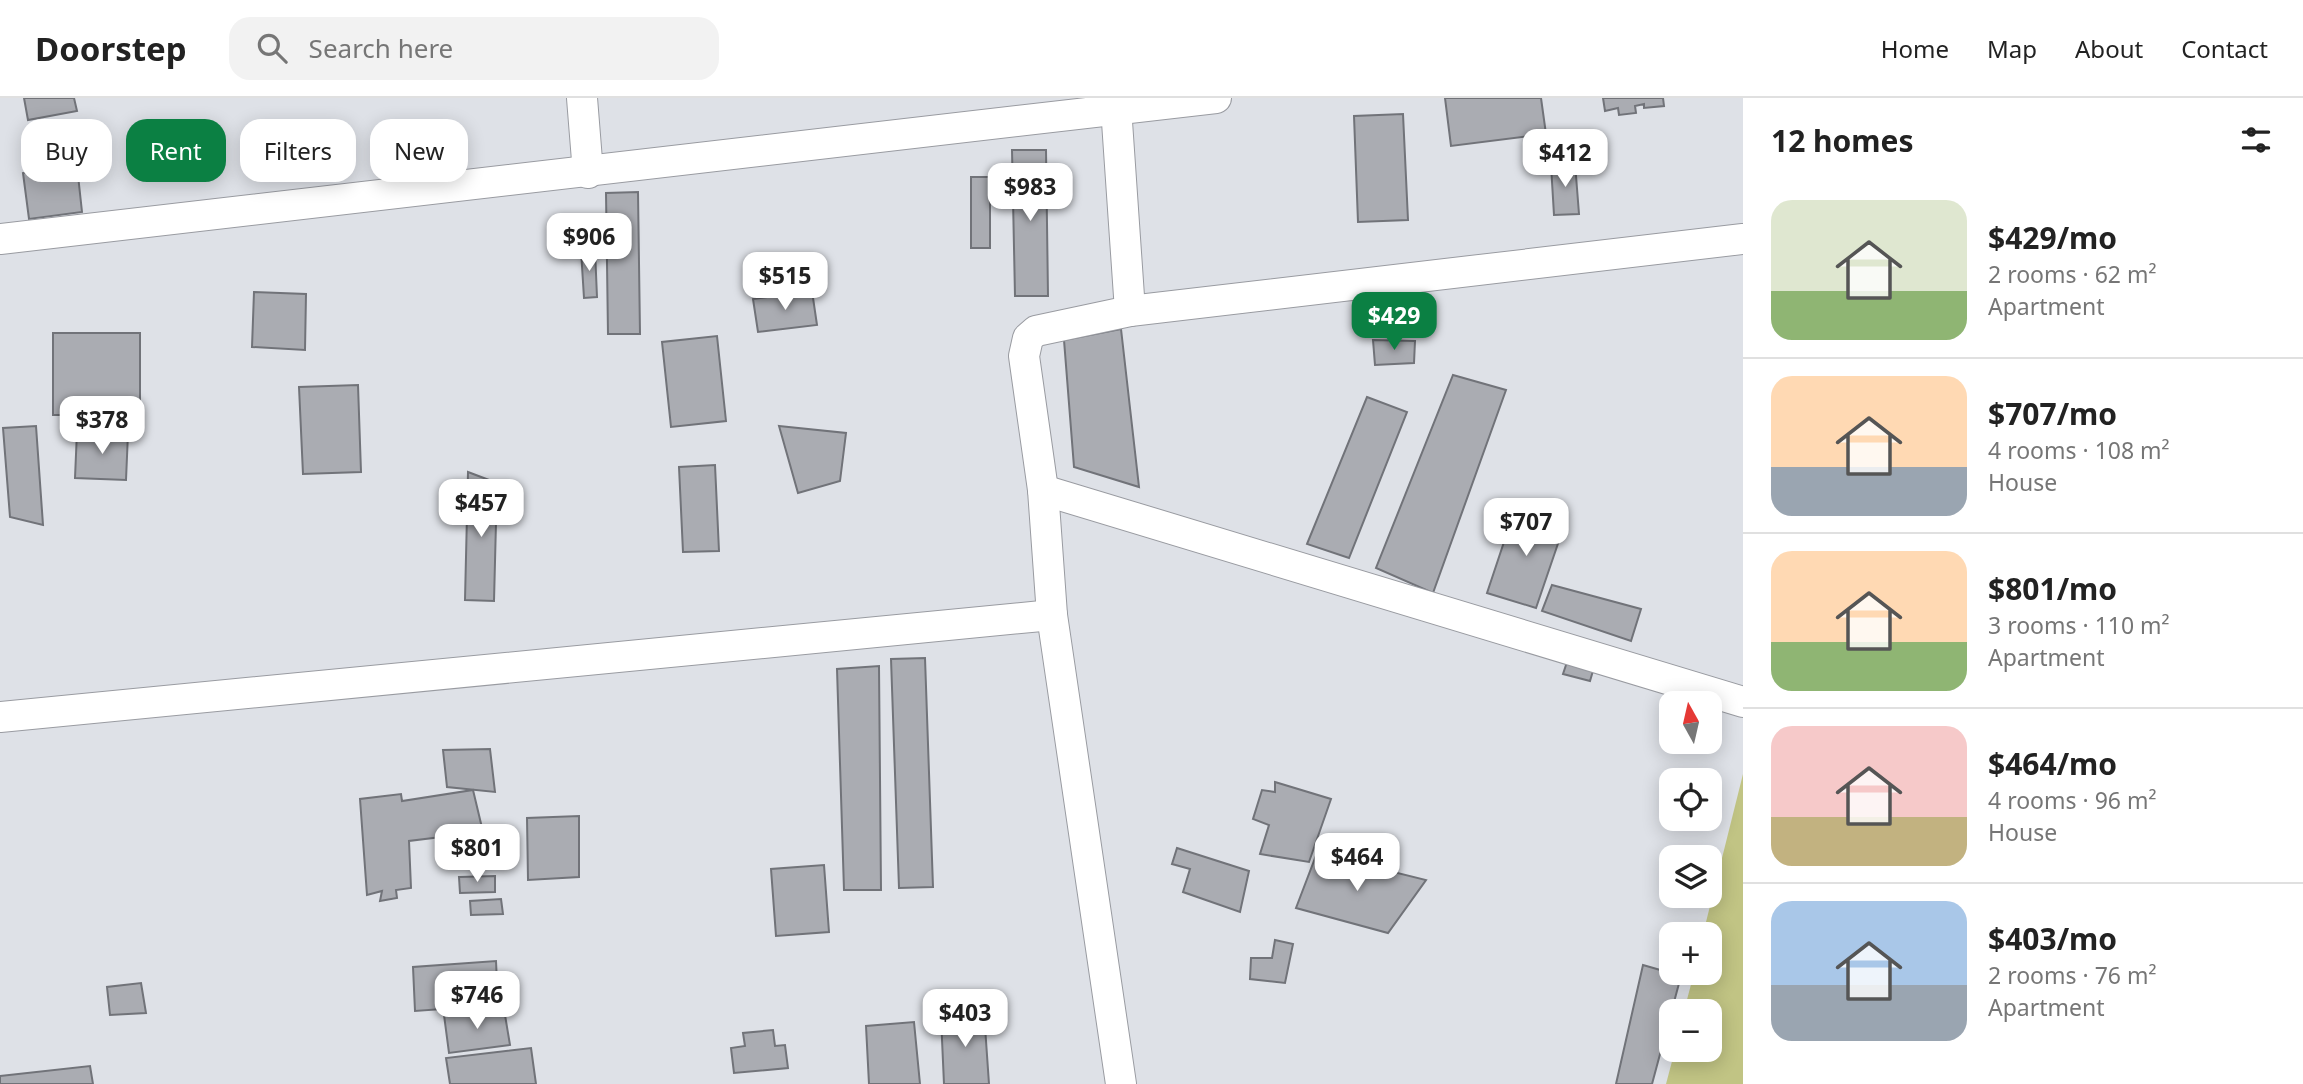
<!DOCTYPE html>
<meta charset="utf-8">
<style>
body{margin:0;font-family:"Noto Sans",sans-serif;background:#f2f2f2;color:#222;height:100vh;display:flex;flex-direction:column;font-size:26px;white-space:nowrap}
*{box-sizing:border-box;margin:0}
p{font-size:23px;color:#767676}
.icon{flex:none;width:38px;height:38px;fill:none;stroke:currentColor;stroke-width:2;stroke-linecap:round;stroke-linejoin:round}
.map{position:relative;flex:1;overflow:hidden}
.drawer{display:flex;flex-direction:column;background:#fff;width:560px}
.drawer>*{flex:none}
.hud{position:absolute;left:21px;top:21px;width:665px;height:63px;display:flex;gap:14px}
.needle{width:46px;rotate:352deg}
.buttons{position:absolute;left:1659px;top:593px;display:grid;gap:14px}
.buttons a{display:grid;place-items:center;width:63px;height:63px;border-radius:14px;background:#fff;box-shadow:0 4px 18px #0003;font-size:35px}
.price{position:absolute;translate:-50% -60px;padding:0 16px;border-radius:14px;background:#fff;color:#222;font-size:23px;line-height:46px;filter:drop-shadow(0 2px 4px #0008)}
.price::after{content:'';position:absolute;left:50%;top:42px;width:21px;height:16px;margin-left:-10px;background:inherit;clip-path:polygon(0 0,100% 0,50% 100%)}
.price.current{background:#0b8043;color:#fff}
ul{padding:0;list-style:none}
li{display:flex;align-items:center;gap:21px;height:175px;padding:0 28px}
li+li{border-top:2px solid #e0e0e0}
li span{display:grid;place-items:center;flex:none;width:196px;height:140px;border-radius:21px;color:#555}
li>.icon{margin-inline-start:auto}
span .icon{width:84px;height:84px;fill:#fffc;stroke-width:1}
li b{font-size:30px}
h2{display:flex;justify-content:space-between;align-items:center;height:84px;padding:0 28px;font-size:30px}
.tag{padding:0 24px;border-radius:21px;background:#fff;box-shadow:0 4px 18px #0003;font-size:24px;line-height:63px}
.tag.current{background:#0b8043;color:#fff}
header{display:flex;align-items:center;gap:42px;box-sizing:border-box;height:98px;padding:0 35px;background:#fff;border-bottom:2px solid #e0e0e0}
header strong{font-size:33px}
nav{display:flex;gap:38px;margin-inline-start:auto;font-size:24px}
.search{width:490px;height:63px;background:#f2f2f2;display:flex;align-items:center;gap:18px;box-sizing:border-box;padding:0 24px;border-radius:21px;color:#767676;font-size:26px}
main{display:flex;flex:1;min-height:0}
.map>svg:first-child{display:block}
</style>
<header>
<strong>Doorstep</strong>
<div class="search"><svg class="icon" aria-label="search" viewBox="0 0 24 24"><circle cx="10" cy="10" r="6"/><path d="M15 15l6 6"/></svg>Search here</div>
<nav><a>Home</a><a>Map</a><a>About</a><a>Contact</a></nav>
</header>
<main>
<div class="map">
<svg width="1743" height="986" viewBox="0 0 1743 986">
<rect width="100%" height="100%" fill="#dee1e7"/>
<path fill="#c1c484" d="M1743,676V986H1666L1675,952H1710V914L1684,913L1694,875H1710V836H1703Z"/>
<g fill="#aaacb2" stroke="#717379" stroke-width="2">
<path d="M24,0H74L77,13L28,22Z"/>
<path d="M1445,0H1541L1546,36L1451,48Z"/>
<path d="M1603,0H1663L1664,8L1644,10V6L1635,8L1636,15L1619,17L1618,10L1605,13Z"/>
<path d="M1403,16L1408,122L1358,124L1354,18Z"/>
<path d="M1012,52H1046L1048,198H1015Z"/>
<path d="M1575,65L1579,116L1554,117L1551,67Z"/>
<path d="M77,68L82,114L29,121L23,75Z"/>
<rect x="971" y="79" width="19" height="71"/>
<path d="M638,94L640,236H608L606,95Z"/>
<path d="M581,152H595L597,199L584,200Z"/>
<path d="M812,193L817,227L758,234L753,201Z"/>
<path d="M254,194L306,196L305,252L252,249Z"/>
<path d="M1121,231L1139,389L1074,369L1064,242Z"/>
<rect x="53" y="235" width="87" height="82"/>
<path d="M717,238L726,323L671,329L662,244Z"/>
<path d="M1373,242L1415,243L1414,265L1375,267Z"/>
<path d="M1453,277L1506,292L1433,495L1376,470Z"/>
<path d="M358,287L361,374L303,376L299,289Z"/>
<path d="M1367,299L1407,314L1349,460L1307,446Z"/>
<path d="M36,328L43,427L10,419L3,330Z"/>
<path d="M779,328L846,335L840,383L798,395Z"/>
<path d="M77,333L128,335L126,382L75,380Z"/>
<path d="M715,367L719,453L683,454L679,369Z"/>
<path d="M468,374L497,385L494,503L465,502Z"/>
<path d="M1515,411L1565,425L1536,510L1487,495Z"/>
<path d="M1552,487L1641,511L1631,543L1542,513Z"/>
<path d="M1569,558L1595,566L1590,583L1563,576Z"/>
<path d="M925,560L933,789L899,790L891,561Z"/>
<path d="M879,568L881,792H844L837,571Z"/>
<path d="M490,651L495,694L447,689L443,652Z"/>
<path d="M1275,684L1331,701L1309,764L1260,756L1269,727L1253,721L1262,692L1275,694Z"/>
<path d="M473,692L483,734L409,743L411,790L396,792L397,800L380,803L382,793L367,797L360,701L401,696L402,703Z"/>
<path d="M579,718V779L528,782L527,720Z"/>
<path d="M1177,750L1249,773L1240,814L1183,794L1190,771L1172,766Z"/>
<path d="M1317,755L1426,782L1388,835L1296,810Z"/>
<path d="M824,767L829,834L776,838L771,771Z"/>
<path d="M495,778V794L460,795L459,779Z"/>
<path d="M501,801L503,816L471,817L470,803Z"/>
<path d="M1275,842L1293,846L1285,885L1250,881L1251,860H1272Z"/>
<path d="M496,863L498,907L415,913L413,869Z"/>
<path d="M1643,867L1681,878L1652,986H1616Z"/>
<path d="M141,885L146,915L110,917L107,889Z"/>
<path d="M504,911L510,947L449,955L444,917Z"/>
<path d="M984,914L989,986H944L941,919Z"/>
<path d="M914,924L920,986H869L866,928Z"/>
<path d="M773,932L775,948L785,947L788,970L734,975L731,950L745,948L743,935Z"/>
<path d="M531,950L536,986H450L446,960Z"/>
<path d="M90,968L93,986H0V978Z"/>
</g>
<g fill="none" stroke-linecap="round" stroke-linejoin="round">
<defs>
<g id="street">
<path d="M582,0L588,75"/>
<path d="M1116,9L1130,213L1036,233L1028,240L1024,258L1043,392L1052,517L1121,986"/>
<path d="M0,141L1216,0"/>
<path d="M1130,213L1743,141"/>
<path d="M1043,392L1743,604"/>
<path d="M0,619L1052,517"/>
</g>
</defs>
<use href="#street" stroke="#999ba1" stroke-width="32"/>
<use href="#street" stroke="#fff" stroke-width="30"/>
</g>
</svg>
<div class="buttons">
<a><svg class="needle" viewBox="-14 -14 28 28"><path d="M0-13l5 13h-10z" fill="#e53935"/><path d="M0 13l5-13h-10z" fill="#767676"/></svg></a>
<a><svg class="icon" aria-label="locate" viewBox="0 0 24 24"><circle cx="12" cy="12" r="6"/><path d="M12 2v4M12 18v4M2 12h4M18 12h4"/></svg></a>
<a><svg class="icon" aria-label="layers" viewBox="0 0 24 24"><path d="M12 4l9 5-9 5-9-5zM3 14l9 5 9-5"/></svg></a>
<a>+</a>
<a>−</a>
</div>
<b class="price" style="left:1565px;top:91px">$412</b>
<b class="price" style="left:1030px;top:125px">$983</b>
<b class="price" style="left:589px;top:175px">$906</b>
<b class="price" style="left:785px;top:214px">$515</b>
<b class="price current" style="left:1394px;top:254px">$429</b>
<b class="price" style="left:102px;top:358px">$378</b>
<b class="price" style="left:481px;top:441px">$457</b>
<b class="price" style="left:1526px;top:460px">$707</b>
<b class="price" style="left:477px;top:786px">$801</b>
<b class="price" style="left:1357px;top:795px">$464</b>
<b class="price" style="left:477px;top:933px">$746</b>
<b class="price" style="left:965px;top:951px">$403</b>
<div class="hud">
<a class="tag">Buy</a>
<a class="tag current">Rent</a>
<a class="tag">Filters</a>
<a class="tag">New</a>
</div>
</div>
<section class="drawer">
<h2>12 homes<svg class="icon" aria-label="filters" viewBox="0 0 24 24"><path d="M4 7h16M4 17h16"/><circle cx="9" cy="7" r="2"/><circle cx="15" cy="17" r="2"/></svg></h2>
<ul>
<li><span style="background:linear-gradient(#dfe7d0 65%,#8fb573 0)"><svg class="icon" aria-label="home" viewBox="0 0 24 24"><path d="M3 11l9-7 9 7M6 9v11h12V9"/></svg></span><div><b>$429/mo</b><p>2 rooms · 62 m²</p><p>Apartment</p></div></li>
<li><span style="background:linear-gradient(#ffd9b3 65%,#9aa5b1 0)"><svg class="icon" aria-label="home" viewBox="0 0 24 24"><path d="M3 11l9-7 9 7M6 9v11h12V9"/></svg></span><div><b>$707/mo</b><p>4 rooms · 108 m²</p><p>House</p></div></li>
<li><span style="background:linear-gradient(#ffd9b3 65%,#8fb573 0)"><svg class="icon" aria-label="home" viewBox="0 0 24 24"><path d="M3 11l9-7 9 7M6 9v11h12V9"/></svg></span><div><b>$801/mo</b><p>3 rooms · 110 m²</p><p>Apartment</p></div></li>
<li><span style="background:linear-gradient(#f6c9c9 65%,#c2b280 0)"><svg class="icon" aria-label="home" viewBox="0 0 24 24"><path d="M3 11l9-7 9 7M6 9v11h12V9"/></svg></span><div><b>$464/mo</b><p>4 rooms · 96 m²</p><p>House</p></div></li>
<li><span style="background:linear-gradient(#a9c7e8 60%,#9aa5b1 0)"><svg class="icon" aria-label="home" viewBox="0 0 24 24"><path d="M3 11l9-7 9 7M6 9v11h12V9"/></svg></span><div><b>$403/mo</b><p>2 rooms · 76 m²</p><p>Apartment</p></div></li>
</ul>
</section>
</main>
